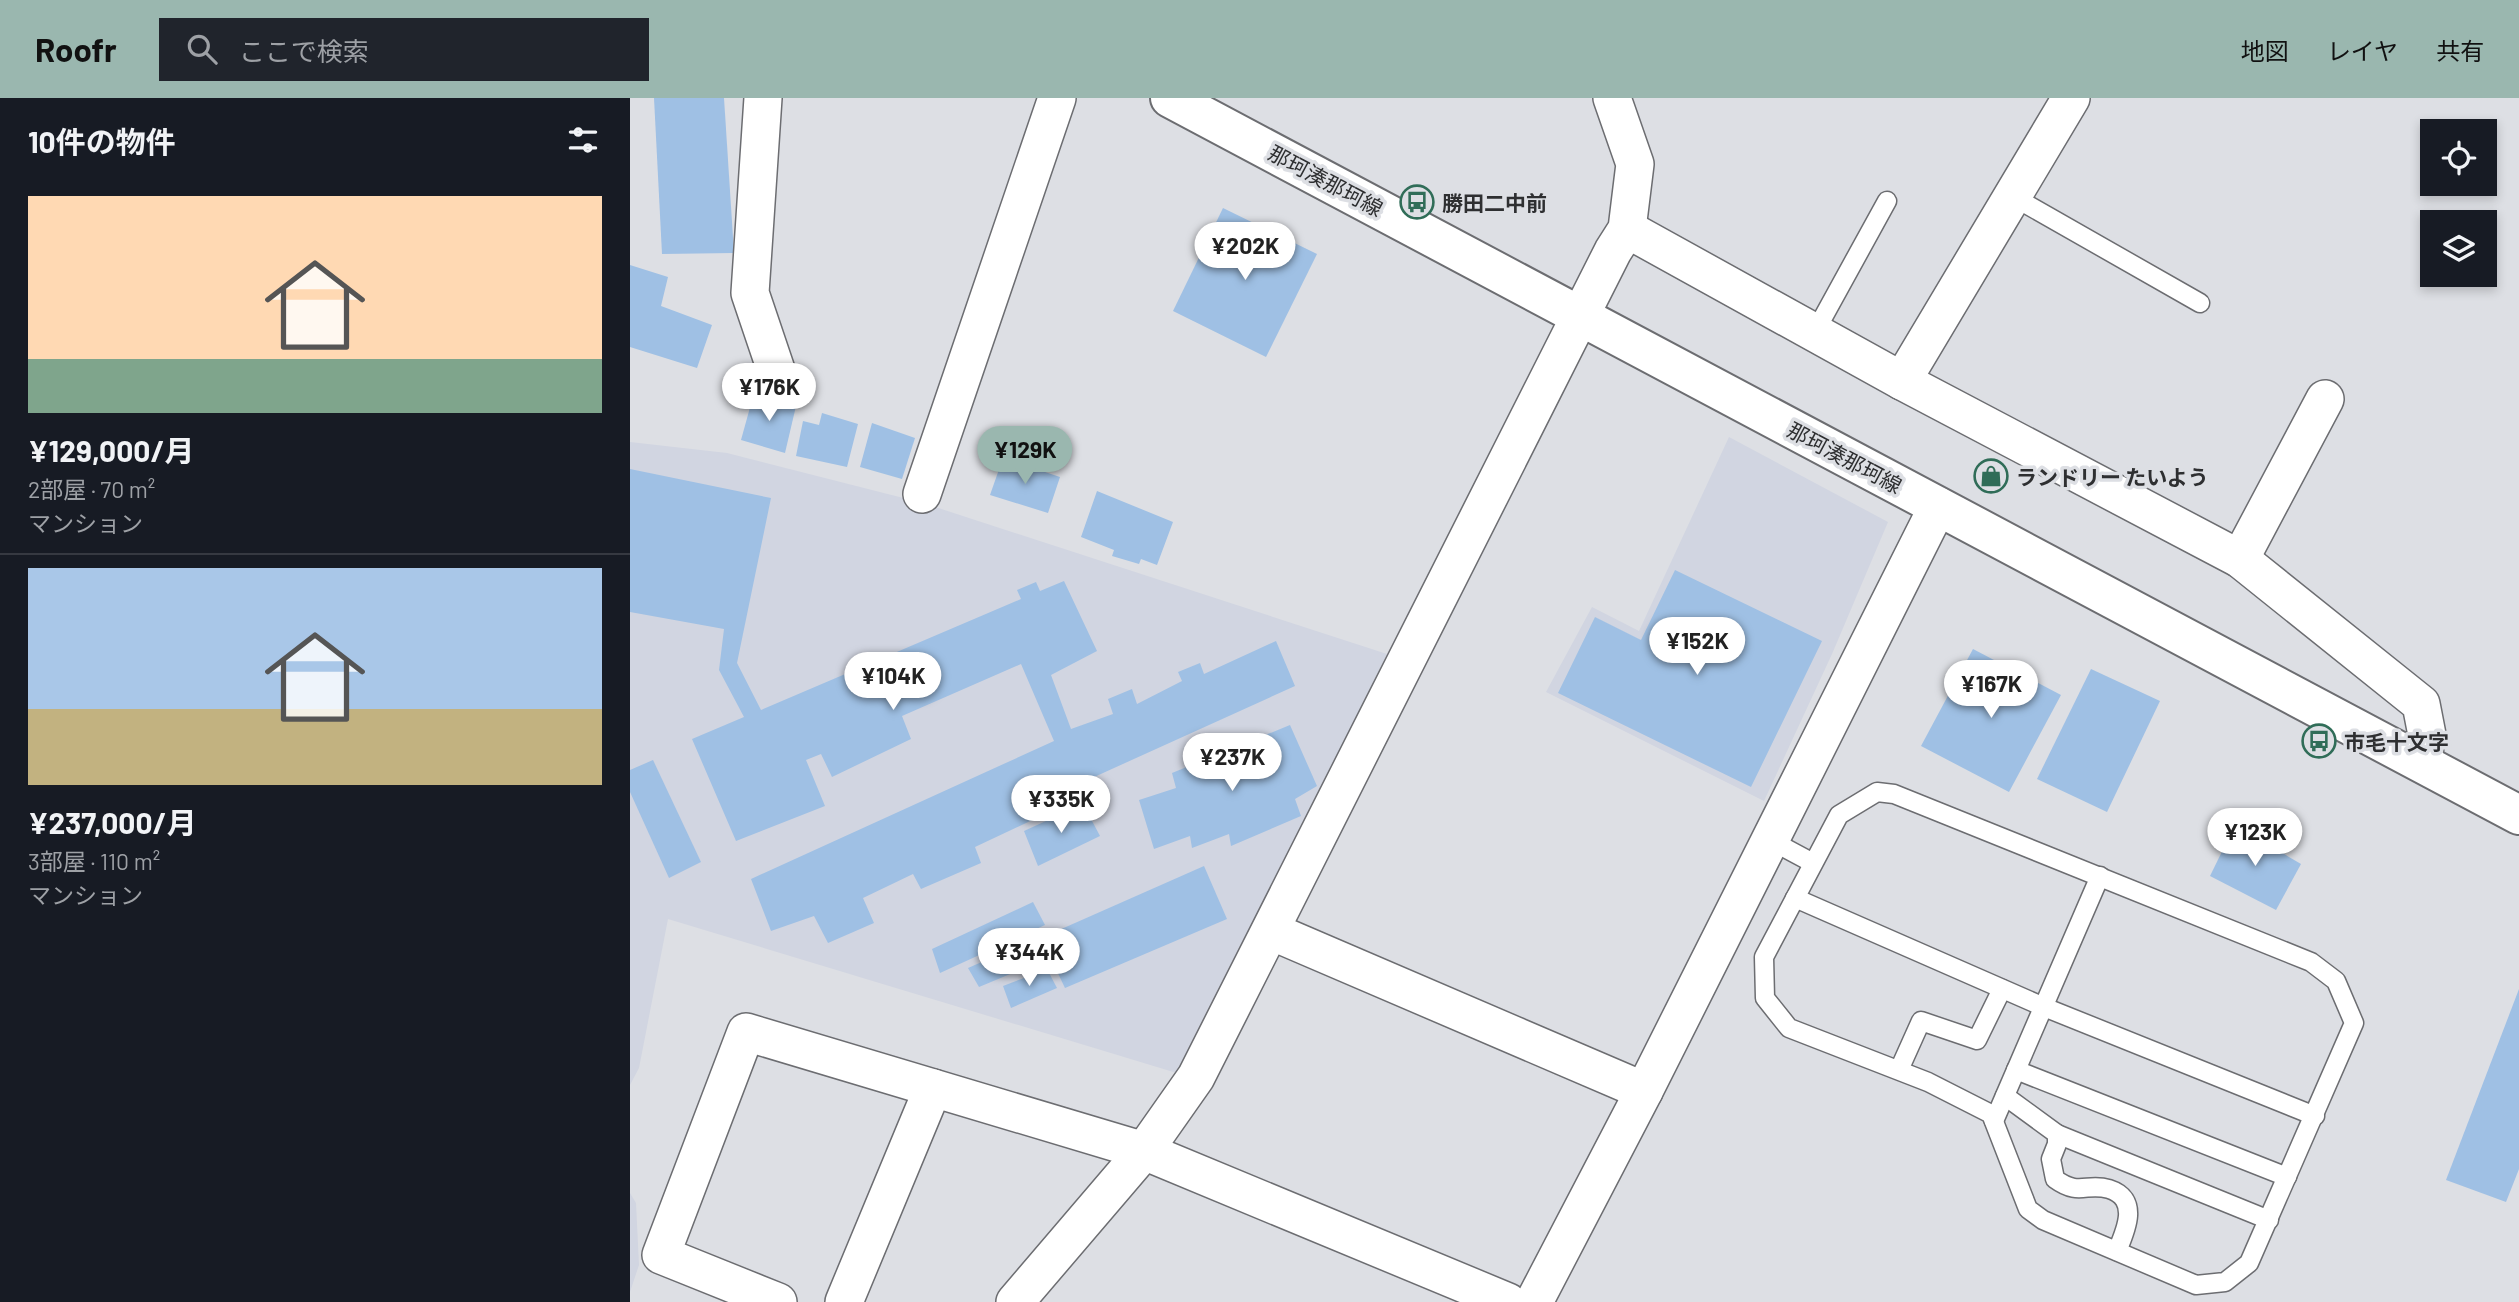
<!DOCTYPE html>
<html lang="ja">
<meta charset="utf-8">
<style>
body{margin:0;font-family:Barlow,"Noto Sans JP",sans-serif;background:#20242c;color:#f1f3f6;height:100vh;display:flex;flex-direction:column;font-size:26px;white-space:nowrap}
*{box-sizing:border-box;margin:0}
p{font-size:23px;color:#9ea1a6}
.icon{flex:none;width:38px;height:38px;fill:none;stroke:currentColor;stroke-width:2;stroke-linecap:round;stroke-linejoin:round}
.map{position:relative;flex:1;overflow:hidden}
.drawer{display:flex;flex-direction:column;background:#171b24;width:630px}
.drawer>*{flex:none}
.controls{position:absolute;left:1790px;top:21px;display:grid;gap:14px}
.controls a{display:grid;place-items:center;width:77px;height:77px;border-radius:0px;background:#171b24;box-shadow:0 4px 10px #0003;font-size:35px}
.price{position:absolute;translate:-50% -60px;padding:0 16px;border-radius:24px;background:#fff;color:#222;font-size:23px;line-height:46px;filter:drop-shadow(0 2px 4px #0008)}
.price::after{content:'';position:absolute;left:50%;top:42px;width:21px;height:16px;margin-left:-10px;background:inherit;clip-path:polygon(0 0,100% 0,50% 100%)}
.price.current{background:#9ab7af;color:#111}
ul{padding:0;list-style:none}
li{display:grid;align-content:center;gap:14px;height:371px;padding:0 28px}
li+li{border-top:2px solid #363941}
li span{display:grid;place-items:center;height:217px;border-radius:0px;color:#555}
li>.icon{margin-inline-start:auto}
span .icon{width:126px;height:126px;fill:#fffc;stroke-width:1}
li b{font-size:30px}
h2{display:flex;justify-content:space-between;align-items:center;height:84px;padding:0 28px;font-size:30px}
header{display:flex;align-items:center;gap:42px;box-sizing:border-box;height:98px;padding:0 35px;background:#9ab7af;color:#111}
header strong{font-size:33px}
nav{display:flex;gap:38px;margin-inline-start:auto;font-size:24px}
.search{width:490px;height:63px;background:#20242c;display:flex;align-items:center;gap:18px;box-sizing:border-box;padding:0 24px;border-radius:0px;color:#9ea1a6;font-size:26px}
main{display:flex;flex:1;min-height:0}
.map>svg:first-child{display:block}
</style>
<header>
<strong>Roofr</strong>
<div class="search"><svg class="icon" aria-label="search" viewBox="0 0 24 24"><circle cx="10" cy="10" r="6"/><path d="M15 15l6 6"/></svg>ここで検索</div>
<nav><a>地図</a><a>レイヤ</a><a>共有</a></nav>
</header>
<main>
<section class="drawer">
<h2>10件の物件<svg class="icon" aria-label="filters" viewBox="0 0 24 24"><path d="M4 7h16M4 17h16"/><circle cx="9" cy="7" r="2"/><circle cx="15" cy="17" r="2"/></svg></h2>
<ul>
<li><span style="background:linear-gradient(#ffd9b3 75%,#7fa58c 0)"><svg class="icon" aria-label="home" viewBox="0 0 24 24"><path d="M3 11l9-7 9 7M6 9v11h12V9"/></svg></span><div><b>¥129,000/月</b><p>2部屋 · 70 m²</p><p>マンション</p></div></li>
<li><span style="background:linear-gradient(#a9c7e8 65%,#c2b280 0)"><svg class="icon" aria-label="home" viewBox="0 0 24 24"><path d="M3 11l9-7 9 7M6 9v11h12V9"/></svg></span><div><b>¥237,000/月</b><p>3部屋 · 110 m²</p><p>マンション</p></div></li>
</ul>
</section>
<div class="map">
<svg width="1889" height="1204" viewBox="0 0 1889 1204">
<rect width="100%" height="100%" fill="#dddfe4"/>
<g fill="#d1d5e1">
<path d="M1099,339L1258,424L1202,556L1134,703L916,594L962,509L1009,533Z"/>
<path d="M0,344L97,355L293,405L757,556L550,976L38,821L9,970L0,987Z"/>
<path d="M0,1095L6,1105L9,1167L0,1194Z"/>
</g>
<g fill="#9fc0e4">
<path d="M24,0H94L104,155L32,156Z"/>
<path d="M593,110L687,156L636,259L543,213Z"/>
<path d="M0,167L38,179L31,208L82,227L67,270L0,249Z"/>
<path d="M124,295L166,308L155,355L111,342Z"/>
<path d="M192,315L228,326L217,369L166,358L173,323L189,327Z"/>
<path d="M242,325L285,340L272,381L230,369Z"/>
<path d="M373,360L430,379L418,415L360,397Z"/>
<path d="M0,371L141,400L107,565L131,612L391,501L387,492L406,484L410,493L434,483L467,553L421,577L441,631L483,616L478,601L502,591L507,606L552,583L548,574L570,565L574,576L646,543L665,588L462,680L466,692L345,749L351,765L291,791L283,776L233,800L244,825L198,845L184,818L141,833L121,781L424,643L391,566L272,618L281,641L202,679L191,656L176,662L195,708L106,743L62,641L114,619L89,572L94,531L0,514Z"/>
<path d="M467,393L543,424L527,467L511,461L509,466L482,458L484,452L451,439Z"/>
<path d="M1045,472L1192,543L1121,689L928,595L965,519L1011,542Z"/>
<path d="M1343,551L1431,597L1379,694L1291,648Z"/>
<path d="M1461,571L1530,603L1477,714L1407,681Z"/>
<path d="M660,627L687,688L665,701L671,718L601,748L599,736L562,750L560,738L524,751L509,702L546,690L542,675Z"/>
<path d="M23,662L71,764L39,780L0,694V672Z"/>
<path d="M453,706L470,738L408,768L394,733Z"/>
<path d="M1605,727L1671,766L1646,812L1580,778Z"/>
<path d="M574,768L597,821L435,890L411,840Z"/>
<path d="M403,804L415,827L310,875L302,851Z"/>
<path d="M407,840L416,861L349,889L338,870Z"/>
<path d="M417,871L427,890L381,910L373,888Z"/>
<path d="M1889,891V1071L1876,1104L1816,1082Z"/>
</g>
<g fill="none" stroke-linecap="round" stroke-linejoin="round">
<defs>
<g id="lane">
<path d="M1382,98L1570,205"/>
<path d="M1185,234L1257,103"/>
<path d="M1247,694L1264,696L1681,864L1706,883L1724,925L1619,1165L1595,1184L1566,1187L1413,1122L1398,1111L1361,1016L1298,984L1159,930L1135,900L1134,859L1209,717Z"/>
<path d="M1140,742L1183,765"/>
<path d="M1165,800L1414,909L1685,1018"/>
<path d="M1269,972L1291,923L1347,942L1372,891"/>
<path d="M1386,972L1657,1079"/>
<path d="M1375,998L1427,1036V1046L1421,1061L1425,1081C1450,1099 1456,1084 1479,1091C1510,1101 1496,1132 1487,1153"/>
<path d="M1364,1023L1470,778"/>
<path d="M1427,1036L1639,1122"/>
</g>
<g id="street">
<path d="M133,0L120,195L147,275"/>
<path d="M997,131L1272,283L1610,461L1791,606L1797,637L1792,665"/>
<path d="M1272,283L1441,0"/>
<path d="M292,396L427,0"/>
<path d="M1610,461L1695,301"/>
<path d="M641,833L1014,993"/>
<path d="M148,1204L31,1157L116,934L514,1053L878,1204"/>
<path d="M214,1204L303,990"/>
<path d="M385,1204L514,1053L566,979L983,153L997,131L1005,66L982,0"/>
<path d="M904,1204L1014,993L1308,408"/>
</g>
<path id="primary" d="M540,0L1889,717"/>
</defs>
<use href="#lane" stroke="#6c6d71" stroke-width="21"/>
<use href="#street" stroke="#6c6d71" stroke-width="40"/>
<use href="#primary" stroke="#6c6d71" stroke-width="42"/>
<use href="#lane" stroke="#fff" stroke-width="18"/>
<use href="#street" stroke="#fff" stroke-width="37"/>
<use href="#primary" stroke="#fff" stroke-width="38"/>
</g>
<defs>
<symbol id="bus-ring" viewBox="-11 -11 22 22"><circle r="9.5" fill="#dddfe4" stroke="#306d58" stroke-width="1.5"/><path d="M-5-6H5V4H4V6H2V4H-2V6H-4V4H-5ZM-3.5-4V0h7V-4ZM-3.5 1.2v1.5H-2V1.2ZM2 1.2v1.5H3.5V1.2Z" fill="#306d58"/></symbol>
<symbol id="shop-ring" viewBox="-11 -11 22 22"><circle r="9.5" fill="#dddfe4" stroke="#306d58" stroke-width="1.5"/><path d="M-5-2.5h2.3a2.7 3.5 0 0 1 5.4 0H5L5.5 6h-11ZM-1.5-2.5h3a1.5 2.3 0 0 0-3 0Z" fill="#306d58"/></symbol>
</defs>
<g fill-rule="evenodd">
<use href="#bus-ring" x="768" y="85" width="38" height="38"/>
<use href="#shop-ring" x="1342" y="359" width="38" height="38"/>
<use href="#bus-ring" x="1670" y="624" width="38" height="38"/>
</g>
<g text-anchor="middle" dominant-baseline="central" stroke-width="7" stroke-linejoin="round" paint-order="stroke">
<g font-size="21" fill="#2e2f31" stroke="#dddfe4">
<text transform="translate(696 82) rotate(28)">那珂湊那珂線</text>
<text transform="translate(1215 359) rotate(28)">那珂湊那珂線</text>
</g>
<g font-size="21" font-weight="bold" fill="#2e2f31" stroke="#dddfe4" text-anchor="start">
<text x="812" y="104">勝田二中前</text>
<text x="1386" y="378">ランドリー たいよう</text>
<text x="1714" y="643">市毛十文字</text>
</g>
</g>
</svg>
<div class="controls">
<a><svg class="icon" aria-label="locate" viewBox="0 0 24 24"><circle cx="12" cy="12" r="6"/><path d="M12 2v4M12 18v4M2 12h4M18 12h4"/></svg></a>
<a><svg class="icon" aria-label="layers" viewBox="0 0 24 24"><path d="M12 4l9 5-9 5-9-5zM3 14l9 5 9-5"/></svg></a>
</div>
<b class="price" style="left:615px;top:184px">¥202K</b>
<b class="price" style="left:139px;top:325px">¥176K</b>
<b class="price current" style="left:395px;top:388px">¥129K</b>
<b class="price" style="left:1067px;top:579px">¥152K</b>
<b class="price" style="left:263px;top:614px">¥104K</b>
<b class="price" style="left:1361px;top:622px">¥167K</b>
<b class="price" style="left:602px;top:695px">¥237K</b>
<b class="price" style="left:431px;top:737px">¥335K</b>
<b class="price" style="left:1625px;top:770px">¥123K</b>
<b class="price" style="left:399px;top:890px">¥344K</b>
</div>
</main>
